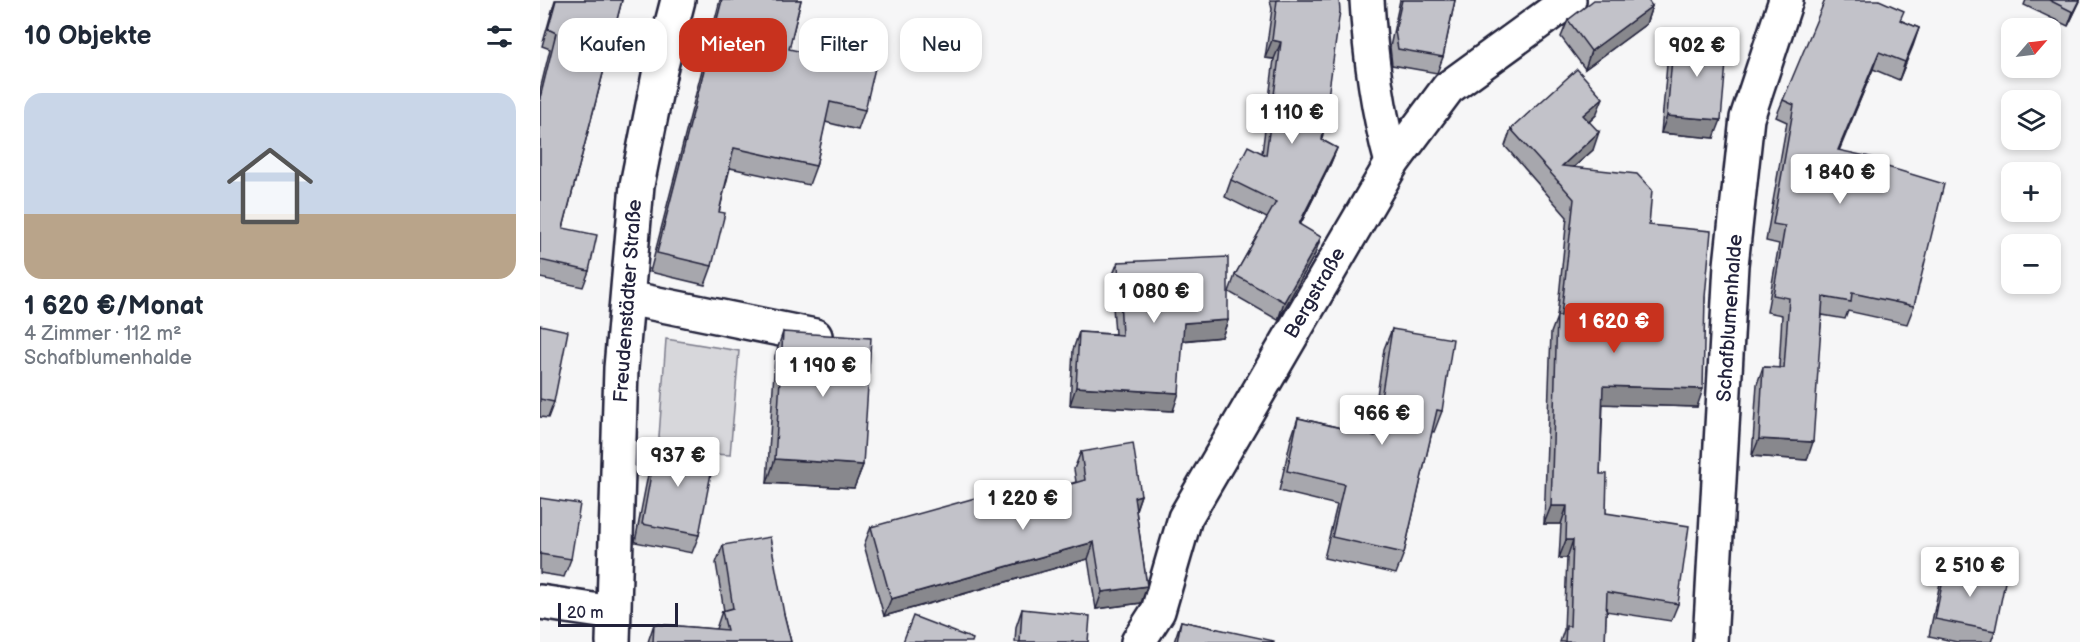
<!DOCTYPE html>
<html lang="de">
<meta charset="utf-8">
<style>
body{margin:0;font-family:"Balsamiq Sans",sans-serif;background:#f6f6f7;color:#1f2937;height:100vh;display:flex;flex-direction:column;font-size:22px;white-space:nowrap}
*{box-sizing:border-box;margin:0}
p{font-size:20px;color:#747a83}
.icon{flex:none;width:33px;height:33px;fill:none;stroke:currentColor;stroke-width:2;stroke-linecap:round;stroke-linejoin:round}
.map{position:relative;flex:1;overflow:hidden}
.details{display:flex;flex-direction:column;background:#fff;width:540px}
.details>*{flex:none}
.banner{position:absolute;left:18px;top:18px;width:570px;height:54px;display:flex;gap:12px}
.needle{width:39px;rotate:62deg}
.fabs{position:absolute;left:1461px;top:18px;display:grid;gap:12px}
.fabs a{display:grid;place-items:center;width:60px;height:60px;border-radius:12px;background:#fff;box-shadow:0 3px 9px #0003;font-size:30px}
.scale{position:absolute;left:18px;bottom:15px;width:120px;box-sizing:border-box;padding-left:6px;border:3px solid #22223b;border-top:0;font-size:16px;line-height:21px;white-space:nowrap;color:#22223b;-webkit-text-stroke:4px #fff;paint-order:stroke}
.price{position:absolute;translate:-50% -51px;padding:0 14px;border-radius:6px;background:#fff;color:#222;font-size:20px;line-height:39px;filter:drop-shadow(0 2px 3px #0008)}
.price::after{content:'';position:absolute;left:50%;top:36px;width:18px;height:14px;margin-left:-9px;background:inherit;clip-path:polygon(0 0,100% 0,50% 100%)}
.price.selected{background:#c8321e;color:#fff}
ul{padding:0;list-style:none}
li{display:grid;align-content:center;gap:12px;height:318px;padding:0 24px}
li span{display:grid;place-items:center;height:186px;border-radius:18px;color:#555}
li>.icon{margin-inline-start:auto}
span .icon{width:108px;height:108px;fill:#fffc;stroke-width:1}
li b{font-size:26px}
h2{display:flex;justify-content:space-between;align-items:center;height:72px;padding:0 24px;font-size:26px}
.tag{padding:0 21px;border-radius:18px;background:#fff;box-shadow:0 3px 9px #0003;font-size:21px;line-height:54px}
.tag.selected{background:#c8321e;color:#fff}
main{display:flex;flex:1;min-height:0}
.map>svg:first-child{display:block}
</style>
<main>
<section class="details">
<h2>10 Objekte<svg class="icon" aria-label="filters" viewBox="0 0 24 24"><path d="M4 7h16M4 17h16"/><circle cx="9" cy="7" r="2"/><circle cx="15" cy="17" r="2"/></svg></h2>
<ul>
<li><span style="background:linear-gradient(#c9d6e8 65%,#b9a48a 0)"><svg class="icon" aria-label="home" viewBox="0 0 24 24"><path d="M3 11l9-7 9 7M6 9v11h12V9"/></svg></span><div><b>1 620 €/Monat</b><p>4 Zimmer · 112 m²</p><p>Schafblumenhalde</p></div></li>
</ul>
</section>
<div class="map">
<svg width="1540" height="642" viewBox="0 0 1540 642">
<rect width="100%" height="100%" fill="#f6f6f7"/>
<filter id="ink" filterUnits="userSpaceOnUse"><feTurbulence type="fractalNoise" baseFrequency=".0167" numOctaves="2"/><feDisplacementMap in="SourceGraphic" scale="12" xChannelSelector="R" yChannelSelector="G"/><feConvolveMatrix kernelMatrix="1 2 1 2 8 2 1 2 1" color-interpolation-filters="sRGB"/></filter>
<g filter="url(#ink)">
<path fill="#d7d7db" stroke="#7c7c8b" stroke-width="1.5" d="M126,339L199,351L190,455L118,451Z"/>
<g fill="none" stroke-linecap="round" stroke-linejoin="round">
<defs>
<g id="minor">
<path d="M827,0C830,56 837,108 852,163"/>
<path d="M88,298L275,336"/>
<path d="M0,602L73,613"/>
<path d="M73,642L81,368L97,185L120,70L138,0"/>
<path d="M598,642L618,611L645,518L852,163L908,88L1029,0"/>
<path d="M1170,642L1191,265L1207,118L1246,0"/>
</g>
</defs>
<use href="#minor" stroke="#22223b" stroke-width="38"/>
<use href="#minor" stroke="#fff" stroke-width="33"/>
</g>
<g fill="#a7a7ad" stroke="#22223b" stroke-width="1.5">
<path d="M15,0H82L23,228L49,271L43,287L0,278V90L10,49L2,46Z"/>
<path d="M180,0H261L249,49L325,110L318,130L285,122L276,166L269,185L190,168L179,212L172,266L165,285L110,272Z"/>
<path d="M730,0H799L782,140L797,148L790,165L760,225L775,254L738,320L689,292L695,275L727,218L685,197L691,180L722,153L734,59L725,58L732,9Z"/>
<path d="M860,0H915L903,57L897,73L852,65L850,47Z"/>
<path d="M1486,0H1540V1L1528,26L1484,5Z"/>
<path d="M1112,6L1106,24L1045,69L1021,37L1028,20Z"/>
<path d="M1361,21L1379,28L1359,80L1333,69L1299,151L1334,163L1374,306L1367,324L1308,311L1305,319L1282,315L1267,460L1212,456L1217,384L1223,367L1239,368L1242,315L1227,312L1239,244L1226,241L1247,122L1236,117L1243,100Z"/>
<path d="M1134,35L1174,138L1121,133L1128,53Z"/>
<path d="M1056,115L1049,122L1053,150L1034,167L1109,225L1165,297L1157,407L1063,404L1060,474L1066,513L1138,604L1131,621L1066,611L1065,642H1020L1024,630L1027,558H1019L1021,524H1004L1011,333L1017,317L1027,217L965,146L971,129Z"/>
<path d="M578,262L688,320L682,337L643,341L633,411L530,405L533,350L539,332L575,334L571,279Z"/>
<path d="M0,325L14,402L8,418L0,417Z"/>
<path d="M852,329L902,411L894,432L892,431L864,553L856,574L784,558L797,505L739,491L751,439L758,418L831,435L844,349Z"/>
<path d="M243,332L323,465L314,488L227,483L235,356Z"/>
<path d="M117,441L159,535L152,553L95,542L111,459Z"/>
<path d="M541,452L601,495L596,510L607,586L601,603L556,609L548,559L344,616L324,545L331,527L456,506L536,482L534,469Z"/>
<path d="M0,498L31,559L24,577L0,573Z"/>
<path d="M183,545L244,614L251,642H108L114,624L176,629L182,611H184L176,563Z"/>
<path d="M1406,565L1455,631L1451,642H1417L1389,636L1400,583Z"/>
<path d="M482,609L548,642H475L476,627Z"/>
<path d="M641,621L734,642H634Z"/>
</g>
<g fill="#88888d" stroke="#22223b" stroke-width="1.5">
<path d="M1539,0H1540V1L1528,26L1533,12Z"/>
<path d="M1112,6L1106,24L1045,69L1051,51Z"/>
<path d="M1379,28L1373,46L1359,80L1365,62Z"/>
<path d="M732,40L741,42L734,59L725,58Z"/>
<path d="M1339,52L1333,69L1291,168L1298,150Z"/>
<path d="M1063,98L1056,115L1037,133L1043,115Z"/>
<path d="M1127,116L1181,120L1174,138L1121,133Z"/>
<path d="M1059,132L1053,150L1018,181L1022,166Z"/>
<path d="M797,148L790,165L752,241L759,224Z"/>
<path d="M781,237L775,254L738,320L744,302Z"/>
<path d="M688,320L682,337L637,341L644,323Z"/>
<path d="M1063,386L1163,389L1157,407L1057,404Z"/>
<path d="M536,387L639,393L633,411L530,405Z"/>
<path d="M1219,439L1273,442L1267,460L1212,456Z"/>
<path d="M235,459L323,465L314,488L227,483Z"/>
<path d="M601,495L595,512L594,497Z"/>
<path d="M1011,506H1027L1021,524H1004Z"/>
<path d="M1026,540H1033L1027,558H1019Z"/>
<path d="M554,542L548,559L344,616L351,599Z"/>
<path d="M607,586L601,603L556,609L562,592Z"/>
</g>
<g fill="#c2c2c9" stroke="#22223b" stroke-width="1.5">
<path d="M16,0H82L23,228L57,235L49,271L0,260V98L16,33L8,29Z"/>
<path d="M182,0H261L249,49L335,68L325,110L290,102L276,166L194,148L179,212L185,213L172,266L117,253Z"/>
<path d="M737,0H799L800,11L782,140L797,148L759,224L781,237L744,302L695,275L736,202L691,180L708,146L726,155L741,42L732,40Z"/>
<path d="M862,0H915L903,57L858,49L855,31Z"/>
<path d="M1054,0H1108L1112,6L1051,51L1028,20Z"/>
<path d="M1285,0H1339L1364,11L1360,20L1379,28L1365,62L1339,52L1298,150L1335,158L1334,163L1404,184L1374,306L1312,293L1311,302L1283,297L1273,442L1219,439L1223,367L1244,368L1249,298L1233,295L1245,226L1233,224L1254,105L1243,100Z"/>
<path d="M1509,0H1539L1533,12Z"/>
<path d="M1134,35L1188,40L1181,120L1127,116Z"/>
<path d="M1037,69L1063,98L1043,115L1059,132L1022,166L1097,174L1112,190L1109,225L1171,231L1165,297L1163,389L1063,386L1060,474H1067L1066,513L1149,526L1138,604L1067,592L1065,642H1025L1026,626H1030L1033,540H1026L1027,506H1011L1017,316H1021L1034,199L971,129Z"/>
<path d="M688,257V320L644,323L639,393L536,387L539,332L582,335L578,262Z"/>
<path d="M0,325L28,331L14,402L0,399Z"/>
<path d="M852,329L913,339L902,411L897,410L864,553L792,537L804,484L747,471L758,418L835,436Z"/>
<path d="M243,332L331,338L323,465L235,459Z"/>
<path d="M117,441L175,453L159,535L102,524Z"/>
<path d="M593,443L601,495L594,497L607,586L562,592L554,542L351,599L331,527L453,493L456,506L545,480L541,452Z"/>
<path d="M0,498L40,504L31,559L0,554Z"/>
<path d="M230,537L244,614L251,642H113L114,624L187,630L182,611L193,608L183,545Z"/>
<path d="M1406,565L1466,577L1455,631L1395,619Z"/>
<path d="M482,609L550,616L548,642H480Z"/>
<path d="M373,616L433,639L432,642H363Z"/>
<path d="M641,621L734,641V642H637Z"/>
</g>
</g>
<g text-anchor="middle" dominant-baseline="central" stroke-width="4.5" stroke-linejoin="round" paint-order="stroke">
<g font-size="20" fill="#22223b" stroke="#fff">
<text transform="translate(775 293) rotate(-60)">Bergstraße</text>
<text transform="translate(88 301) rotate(-86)">Freudenstädter Straße</text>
<text transform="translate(1190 318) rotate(-86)">Schafblumenhalde</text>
</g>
</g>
</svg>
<div class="fabs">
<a><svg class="needle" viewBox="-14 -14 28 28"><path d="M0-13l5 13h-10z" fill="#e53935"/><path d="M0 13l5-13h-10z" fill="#747a83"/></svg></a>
<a><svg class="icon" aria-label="layers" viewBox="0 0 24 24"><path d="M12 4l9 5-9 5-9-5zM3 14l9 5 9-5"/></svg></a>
<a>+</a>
<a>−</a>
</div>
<div class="scale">20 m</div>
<b class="price" style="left:1157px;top:78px">902 €</b>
<b class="price" style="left:752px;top:145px">1 110 €</b>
<b class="price" style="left:1300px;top:205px">1 840 €</b>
<b class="price" style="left:614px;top:324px">1 080 €</b>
<b class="price selected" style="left:1074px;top:354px">1 620 €</b>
<b class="price" style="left:283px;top:398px">1 190 €</b>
<b class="price" style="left:842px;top:446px">966 €</b>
<b class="price" style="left:138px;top:488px">937 €</b>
<b class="price" style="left:483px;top:531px">1 220 €</b>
<b class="price" style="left:1430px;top:598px">2 510 €</b>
<div class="banner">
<a class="tag">Kaufen</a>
<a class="tag selected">Mieten</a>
<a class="tag">Filter</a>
<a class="tag">Neu</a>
</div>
</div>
</main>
